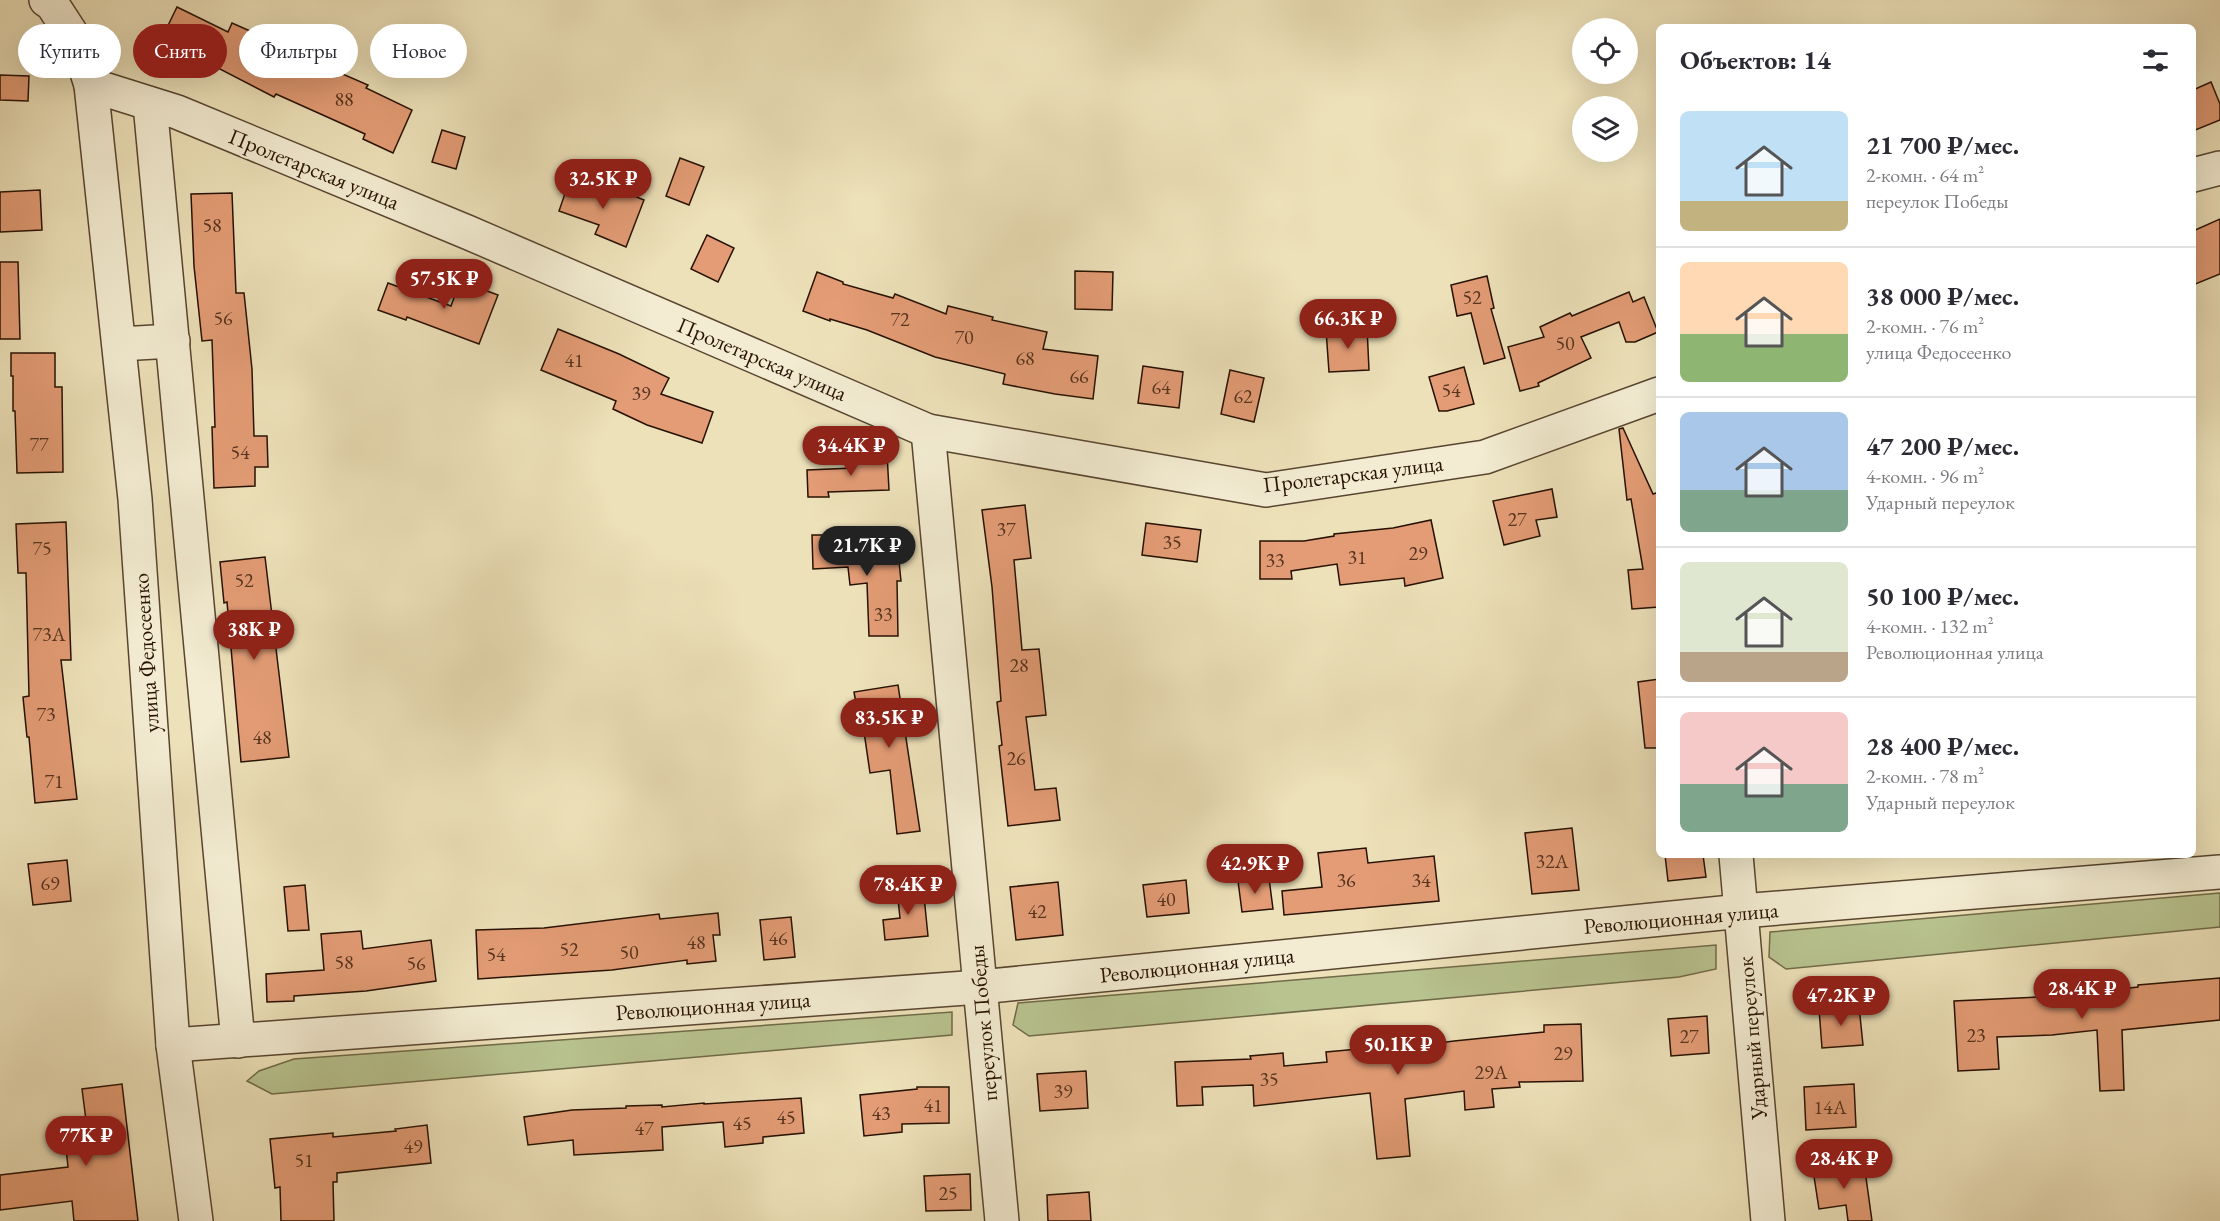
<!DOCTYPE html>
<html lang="ru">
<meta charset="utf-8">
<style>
body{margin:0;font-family:"EB Garamond",serif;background:#f7f7f7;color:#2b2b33;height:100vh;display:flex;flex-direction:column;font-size:22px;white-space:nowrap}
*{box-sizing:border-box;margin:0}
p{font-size:20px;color:#7c7c81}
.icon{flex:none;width:33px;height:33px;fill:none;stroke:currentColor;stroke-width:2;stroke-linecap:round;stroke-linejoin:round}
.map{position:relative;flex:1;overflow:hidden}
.side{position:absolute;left:1656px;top:24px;width:540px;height:834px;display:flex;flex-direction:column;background:#fff;border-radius:9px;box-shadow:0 6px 24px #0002}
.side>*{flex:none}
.top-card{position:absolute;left:18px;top:24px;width:570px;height:54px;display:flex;gap:12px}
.controls{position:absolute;left:1572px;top:18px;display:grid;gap:12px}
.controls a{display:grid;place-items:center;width:66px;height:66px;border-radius:50%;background:#fff;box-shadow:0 6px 24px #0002;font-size:30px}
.price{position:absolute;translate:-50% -51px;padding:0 14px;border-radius:21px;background:#8f2418;color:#fff;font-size:20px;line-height:39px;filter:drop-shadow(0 2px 3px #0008)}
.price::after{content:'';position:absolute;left:50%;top:36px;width:18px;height:14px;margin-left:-9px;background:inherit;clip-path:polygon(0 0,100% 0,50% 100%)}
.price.selected{background:#222;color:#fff}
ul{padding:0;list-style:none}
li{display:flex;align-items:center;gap:18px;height:150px;padding:0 24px}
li+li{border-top:2px solid #e1e1e2}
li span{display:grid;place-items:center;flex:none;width:168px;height:120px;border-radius:9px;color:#555}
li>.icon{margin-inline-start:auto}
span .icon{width:72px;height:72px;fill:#fffc;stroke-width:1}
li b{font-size:26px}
h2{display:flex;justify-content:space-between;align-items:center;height:72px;padding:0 24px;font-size:26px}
.pill{padding:0 21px;border-radius:27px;background:#fff;box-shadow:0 6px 24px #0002;font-size:21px;line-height:54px}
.pill.selected{background:#8f2418;color:#fff}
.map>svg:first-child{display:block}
</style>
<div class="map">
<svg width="2220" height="1221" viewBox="0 0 2220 1221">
<rect width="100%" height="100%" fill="#ede1b9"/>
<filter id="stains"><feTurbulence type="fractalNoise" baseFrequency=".00333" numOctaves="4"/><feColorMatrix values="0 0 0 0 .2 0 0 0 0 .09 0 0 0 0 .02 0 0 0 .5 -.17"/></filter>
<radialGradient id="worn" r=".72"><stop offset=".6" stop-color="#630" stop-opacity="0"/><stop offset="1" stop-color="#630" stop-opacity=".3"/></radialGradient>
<g fill="#b8c38f" stroke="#706a48" stroke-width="1.5">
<path d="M2220,893V927L1786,969L1769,957L1770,932Z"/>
<path d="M1716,945V969L1679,977L1029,1036L1013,1025L1018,1003Z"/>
<path d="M952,1012V1035L272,1094L247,1081L259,1071L294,1059Z"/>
</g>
<g fill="#e39c75" stroke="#271102" stroke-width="1.5">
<path d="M177,7L228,32L232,23L259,35L258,38L294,55L293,56L336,77L338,72L368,85L366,88L412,110L393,153L363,139L365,134L276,94L274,97L212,65L213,62L162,38Z"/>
<path d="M0,75L29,76L28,101L0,100Z"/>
<path d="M2211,82L2220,104V120L2193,131V90Z"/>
<path d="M442,130L465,137L456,169L432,162Z"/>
<path d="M680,158L704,167L689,205L666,196Z"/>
<path d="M570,179L611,194L614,188L644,200L626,247L595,234L599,225L559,211Z"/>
<path d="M40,190L42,230L0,232V192Z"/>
<path d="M232,193L236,293H244L252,369L254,436H267L268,467H255V486L214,488L212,427H215L212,340L202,341L194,266L191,194Z"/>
<path d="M2220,219V274L2193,285V231Z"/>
<path d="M707,235L734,248L718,282L691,269Z"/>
<path d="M0,262H18L20,339H0Z"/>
<path d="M1075,271L1113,272L1112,310L1075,309Z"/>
<path d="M817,272L843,282V284L893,298L895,294L946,314L948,306L993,317L992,320L1047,332L1043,349L1098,356L1093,399L1055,394L1003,384L1005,374L935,357L867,330L830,319V321L803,311Z"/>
<path d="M1487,276L1494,308L1491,309L1505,358L1484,364L1471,313L1457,316L1451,285Z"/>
<path d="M460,281L498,295L479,344L407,317L406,320L378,310L388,283L451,306Z"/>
<path d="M1629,292L1633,302L1644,297L1658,332L1635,342H1626L1619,322L1581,337L1591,358L1538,383L1539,386L1520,391L1508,347L1544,337L1540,327L1570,313L1572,316Z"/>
<path d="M1367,327L1369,370L1329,372L1326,330Z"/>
<path d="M558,329L619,354L669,378L661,394L713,412L702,443L647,425L613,409L616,401L541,370Z"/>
<path d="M11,353H55V387H62L63,472L17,473L15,411H13V376H11Z"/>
<path d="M1143,366L1183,372L1179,408L1138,403Z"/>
<path d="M1464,367L1474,404L1447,411H1439L1429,377Z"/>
<path d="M1230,370L1264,378L1254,422L1221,414Z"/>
<path d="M1623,428L1653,494L1659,492V607L1632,609L1628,570L1643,569L1631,499L1627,500L1619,429Z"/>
<path d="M887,453L889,490L828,492L829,497H808L807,470L853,468L852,455Z"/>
<path d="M1552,489L1557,517L1536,520L1540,536L1504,545L1493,501Z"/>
<path d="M1025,505L1031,558L1014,560L1022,650L1039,649L1046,715L1026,717L1035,790L1056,788L1060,820L1008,826L999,746L1002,745L997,702L1001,701L992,587L982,510Z"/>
<path d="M1431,520L1443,578L1405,586L1404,578L1340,585L1337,564L1291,571L1292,579H1260V541H1304L1334,536V534L1393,528Z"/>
<path d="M66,522L71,660H61L77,799L35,803L29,737H27L23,697L29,696L26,573H18L16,524Z"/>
<path d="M1146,523L1201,530L1197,562L1142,555Z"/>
<path d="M812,535H832V547L897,542L901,581H897L898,636H869L867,583L850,585L848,567L813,569Z"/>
<path d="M265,557L289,757L241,762L227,602L224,603L220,562Z"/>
<path d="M1659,679V748H1645L1638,682Z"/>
<path d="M898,685L920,831L897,834L890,770L870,773L863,725L860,726L854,692Z"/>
<path d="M1572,828L1579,890L1532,894L1525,833Z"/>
<path d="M1366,848L1368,863L1434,856L1439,901L1284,915L1282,891L1322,887L1318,853Z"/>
<path d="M1665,855H1703L1706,877L1668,881Z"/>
<path d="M67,860L71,901L33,905L28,864Z"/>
<path d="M1269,878L1273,909L1242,912L1238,881Z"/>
<path d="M1186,880L1189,913L1147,917L1143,885Z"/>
<path d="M1058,882L1063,935L1016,940L1010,887Z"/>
<path d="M305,885L309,930L288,931L284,887Z"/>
<path d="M923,886L928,936L885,940L883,920L900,918L897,889Z"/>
<path d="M718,913L720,935H713L716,961L687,964V960L612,970L478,979L476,930L544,928L659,914L660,919Z"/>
<path d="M791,917L795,957L764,960L760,920Z"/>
<path d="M361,931L363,949L431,940L436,981L366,991L294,996V1001L267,1002L266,974L324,970L321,934Z"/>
<path d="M2220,978V1020L2122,1030L2124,1090L2100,1091L2097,1030L2052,1035L1997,1037L1999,1069L1958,1071L1954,1001L2059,996L2138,987V985Z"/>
<path d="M1859,1006L1863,1045L1822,1048L1819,1009Z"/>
<path d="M1707,1016L1709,1053L1671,1056L1668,1019Z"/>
<path d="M1581,1024L1583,1081L1519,1082L1520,1087L1492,1089L1494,1107L1465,1110L1464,1091L1405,1099L1410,1156L1377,1159L1370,1093L1254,1106L1253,1085L1202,1087L1203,1105L1177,1106L1175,1062L1251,1059L1250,1056L1283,1053L1284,1066L1327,1062L1326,1052L1358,1049V1054L1454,1041L1544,1032V1025Z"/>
<path d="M1086,1071L1088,1108L1040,1111L1037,1074Z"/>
<path d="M122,1084L138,1221H74L72,1201L0,1210V1175L68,1167L65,1139L88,1136L82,1089Z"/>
<path d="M1854,1084L1856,1127L1806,1130L1804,1087Z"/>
<path d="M917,1087H949V1123L902,1124V1132L864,1136L860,1095L917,1089Z"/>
<path d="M801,1098L804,1133L763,1137V1143L725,1147L723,1122L662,1127L663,1150L574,1155L573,1140L528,1145L524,1117L572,1110L626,1108V1106L662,1105V1107L704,1103V1104Z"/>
<path d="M427,1125L431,1163L337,1173V1182H333L334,1221H281L280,1187L275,1188L270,1139L333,1133V1137L396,1131L395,1129Z"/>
<path d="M1864,1163L1872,1221H1848L1846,1205L1819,1209L1813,1170Z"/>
<path d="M970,1174L971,1210L926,1211L924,1176Z"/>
<path d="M1089,1192L1091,1221H1048L1047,1195Z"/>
</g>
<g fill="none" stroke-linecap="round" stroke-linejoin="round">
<defs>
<g id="minor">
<path d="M46,0L52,4L78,44L91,85L177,112L467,232L928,431L1266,490L1485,457L1659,394"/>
<path d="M91,85L135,499L173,1045L196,1221"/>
<path d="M150,104L238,1041"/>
<path d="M2193,175L2220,168"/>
<path d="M119,344L173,341"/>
<path d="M928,431L1002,1221"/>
<path d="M1736,855L1768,1221"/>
<path d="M173,1045L980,987L1742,911L2220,872"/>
</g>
</defs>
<use href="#minor" stroke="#584530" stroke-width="36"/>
<use href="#minor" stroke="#f3ecd2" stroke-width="33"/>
</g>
<g text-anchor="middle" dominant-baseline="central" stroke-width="4.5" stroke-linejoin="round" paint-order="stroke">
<g font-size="20" fill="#56341f">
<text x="344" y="99">88</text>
<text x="212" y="225">58</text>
<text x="1472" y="297">52</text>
<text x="223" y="318">56</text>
<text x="900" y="319">72</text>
<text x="964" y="337">70</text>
<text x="1565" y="343">50</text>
<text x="1025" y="358">68</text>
<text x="574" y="360">41</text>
<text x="1079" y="376">66</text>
<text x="1161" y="387">64</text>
<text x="1451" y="390">54</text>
<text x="641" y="393">39</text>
<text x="1243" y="396">62</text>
<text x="39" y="444">77</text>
<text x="240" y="452">54</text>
<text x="1517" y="519">27</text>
<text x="1006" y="529">37</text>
<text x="1172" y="542">35</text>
<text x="42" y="548">75</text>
<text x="1418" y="553">29</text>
<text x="1357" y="557">31</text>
<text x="1275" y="560">33</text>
<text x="244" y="580">52</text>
<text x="883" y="614">33</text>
<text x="49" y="634">73А</text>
<text x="1019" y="665">28</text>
<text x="46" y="714">73</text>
<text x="262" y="737">48</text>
<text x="1016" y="758">26</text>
<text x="54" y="781">71</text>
<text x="1552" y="861">32А</text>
<text x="1346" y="880">36</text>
<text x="1421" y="880">34</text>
<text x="50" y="883">69</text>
<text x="1166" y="899">40</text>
<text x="1037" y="911">42</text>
<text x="778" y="938">46</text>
<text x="696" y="942">48</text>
<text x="569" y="949">52</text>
<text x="629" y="952">50</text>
<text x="496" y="954">54</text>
<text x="344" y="962">58</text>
<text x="416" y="963">56</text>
<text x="1976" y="1035">23</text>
<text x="1689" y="1036">27</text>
<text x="1563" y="1053">29</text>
<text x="1491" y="1072">29А</text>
<text x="1269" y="1079">35</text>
<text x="1063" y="1091">39</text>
<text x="933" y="1105">41</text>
<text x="1830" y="1107">14А</text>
<text x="881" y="1113">43</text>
<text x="786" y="1117">45</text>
<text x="742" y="1123">45</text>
<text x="644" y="1128">47</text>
<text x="413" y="1146">49</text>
<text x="304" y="1160">51</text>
<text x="948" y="1193">25</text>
</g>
<g font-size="22" fill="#271102" stroke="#f3ecd2">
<text transform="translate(314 169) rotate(22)">Пролетарская улица</text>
<text transform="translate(762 359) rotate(23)">Пролетарская улица</text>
<text transform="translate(1353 474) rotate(-7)">Пролетарская улица</text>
<text transform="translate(146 653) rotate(-94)">улица Федосеенко</text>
<text transform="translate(1681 918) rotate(-5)">Революционная улица</text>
<text transform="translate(1197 965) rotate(-6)">Революционная улица</text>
<text transform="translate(713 1006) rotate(-4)">Революционная улица</text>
<text transform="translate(983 1023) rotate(-95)">переулок Победы</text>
<text transform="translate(1752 1038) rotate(-95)">Ударный переулок</text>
</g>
</g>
<rect width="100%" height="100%" filter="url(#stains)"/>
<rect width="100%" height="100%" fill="url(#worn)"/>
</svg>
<div class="controls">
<a><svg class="icon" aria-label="locate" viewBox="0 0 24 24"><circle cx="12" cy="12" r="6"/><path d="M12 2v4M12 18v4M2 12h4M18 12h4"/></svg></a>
<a><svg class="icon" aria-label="layers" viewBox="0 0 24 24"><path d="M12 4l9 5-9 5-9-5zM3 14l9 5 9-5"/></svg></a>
</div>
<b class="price" style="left:603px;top:210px">32.5K ₽</b>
<b class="price" style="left:444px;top:310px">57.5K ₽</b>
<b class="price" style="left:1348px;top:350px">66.3K ₽</b>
<b class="price" style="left:851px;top:477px">34.4K ₽</b>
<b class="price selected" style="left:867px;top:577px">21.7K ₽</b>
<b class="price" style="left:254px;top:661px">38K ₽</b>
<b class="price" style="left:889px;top:749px">83.5K ₽</b>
<b class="price" style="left:1255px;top:895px">42.9K ₽</b>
<b class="price" style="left:908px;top:916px">78.4K ₽</b>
<b class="price" style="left:2082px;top:1020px">28.4K ₽</b>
<b class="price" style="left:1841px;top:1027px">47.2K ₽</b>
<b class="price" style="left:1398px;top:1076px">50.1K ₽</b>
<b class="price" style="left:86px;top:1167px">77K ₽</b>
<b class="price" style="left:1844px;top:1190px">28.4K ₽</b>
<div class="top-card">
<a class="pill">Купить</a>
<a class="pill selected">Снять</a>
<a class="pill">Фильтры</a>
<a class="pill">Новое</a>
</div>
<section class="side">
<h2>Объектов: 14<svg class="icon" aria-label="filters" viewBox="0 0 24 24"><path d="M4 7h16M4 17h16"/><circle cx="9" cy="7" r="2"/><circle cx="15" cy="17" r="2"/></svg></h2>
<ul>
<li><span style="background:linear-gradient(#bfe0f5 75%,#c2b280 0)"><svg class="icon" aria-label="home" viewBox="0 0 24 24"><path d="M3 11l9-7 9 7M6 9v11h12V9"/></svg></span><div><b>21 700 ₽/мес.</b><p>2-комн. · 64 m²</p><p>переулок Победы</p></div></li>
<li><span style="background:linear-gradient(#ffd9b3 60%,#8fb573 0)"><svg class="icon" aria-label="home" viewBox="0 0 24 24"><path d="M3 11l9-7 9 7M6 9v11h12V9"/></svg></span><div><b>38 000 ₽/мес.</b><p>2-комн. · 76 m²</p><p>улица Федосеенко</p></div></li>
<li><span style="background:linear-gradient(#a9c7e8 65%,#7fa58c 0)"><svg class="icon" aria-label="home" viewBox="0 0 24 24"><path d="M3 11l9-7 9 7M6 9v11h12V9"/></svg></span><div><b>47 200 ₽/мес.</b><p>4-комн. · 96 m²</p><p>Ударный переулок</p></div></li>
<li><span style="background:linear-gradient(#dfe7d0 75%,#b9a48a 0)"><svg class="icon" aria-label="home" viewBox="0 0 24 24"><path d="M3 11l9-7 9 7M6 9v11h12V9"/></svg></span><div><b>50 100 ₽/мес.</b><p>4-комн. · 132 m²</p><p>Революционная улица</p></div></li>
<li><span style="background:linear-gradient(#f6c9c9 60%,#7fa58c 0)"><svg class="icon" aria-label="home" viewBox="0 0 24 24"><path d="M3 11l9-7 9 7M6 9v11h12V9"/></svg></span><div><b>28 400 ₽/мес.</b><p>2-комн. · 78 m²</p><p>Ударный переулок</p></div></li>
</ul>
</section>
</div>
